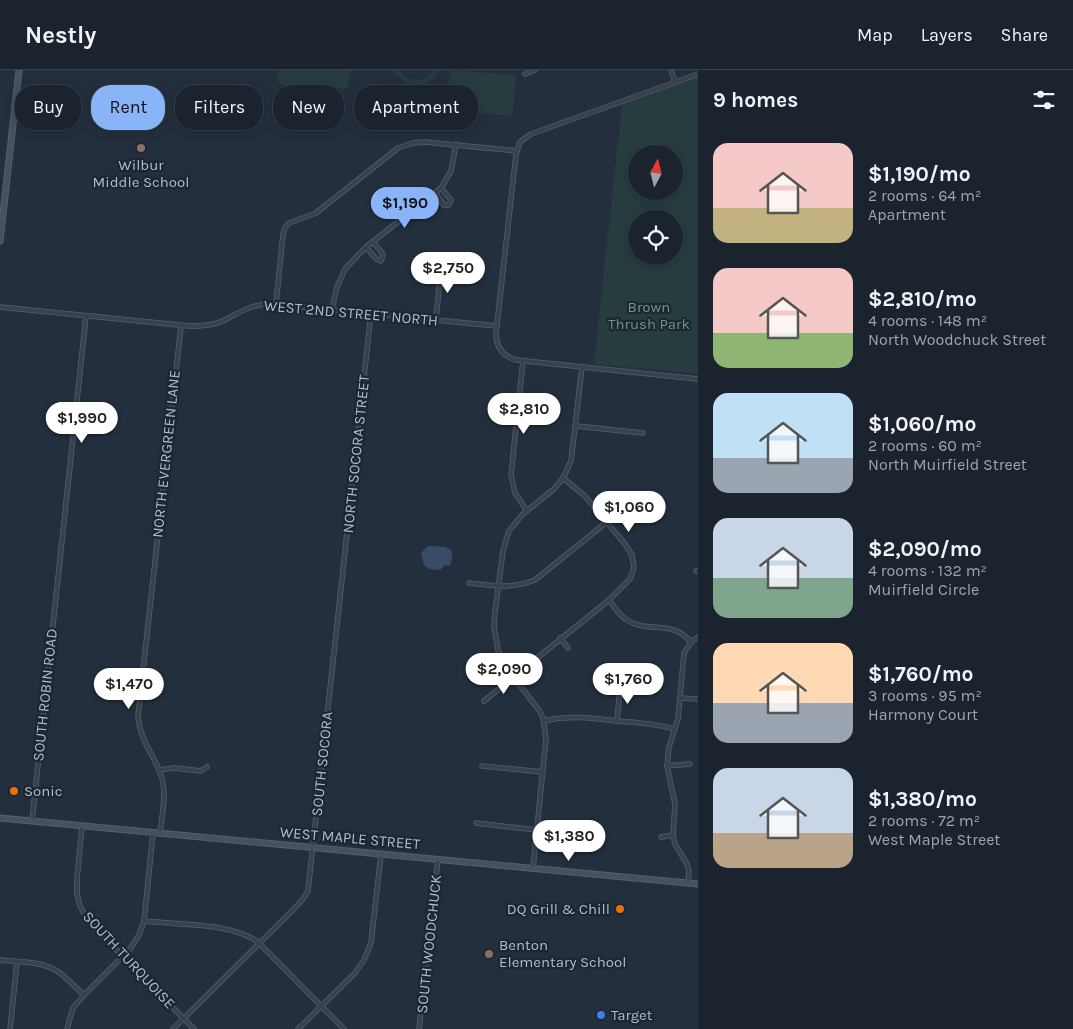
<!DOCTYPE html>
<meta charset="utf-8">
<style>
body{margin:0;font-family:Karla,sans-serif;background:#242b36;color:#f1f3f6;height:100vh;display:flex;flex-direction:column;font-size:19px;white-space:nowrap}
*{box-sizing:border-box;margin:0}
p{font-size:16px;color:#a0a4aa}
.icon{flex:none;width:28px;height:28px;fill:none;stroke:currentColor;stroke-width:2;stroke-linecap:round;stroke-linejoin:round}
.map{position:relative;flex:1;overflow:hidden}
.drawer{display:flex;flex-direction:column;background:#1b232e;width:375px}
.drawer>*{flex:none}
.banner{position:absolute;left:15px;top:15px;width:475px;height:45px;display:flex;gap:10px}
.needle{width:32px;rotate:7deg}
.controls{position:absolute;left:628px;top:75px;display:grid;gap:10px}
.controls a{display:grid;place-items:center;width:55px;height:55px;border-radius:50%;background:#1b232e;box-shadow:0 2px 12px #0003,0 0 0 1px #39404a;font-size:25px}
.price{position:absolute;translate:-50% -42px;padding:0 11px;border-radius:18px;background:#fff;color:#222;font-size:16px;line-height:32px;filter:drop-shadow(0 1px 2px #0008)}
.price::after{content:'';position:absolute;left:50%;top:30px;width:15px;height:11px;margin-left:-8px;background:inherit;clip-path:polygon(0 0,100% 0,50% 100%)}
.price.active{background:#8ab4f8;color:#111}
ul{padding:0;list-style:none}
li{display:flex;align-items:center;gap:15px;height:125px;padding:0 15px}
li span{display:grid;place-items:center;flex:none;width:140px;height:100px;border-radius:15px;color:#555}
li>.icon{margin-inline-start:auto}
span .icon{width:60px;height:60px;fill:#fffc;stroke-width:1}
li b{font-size:21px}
h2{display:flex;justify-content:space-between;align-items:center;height:60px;padding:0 15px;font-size:21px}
.pill{padding:0 18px;border-radius:20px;background:#1b232e;box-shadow:0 2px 12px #0003,0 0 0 1px #39404a;font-size:18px;line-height:45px}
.pill.active{background:#8ab4f8;color:#111}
header{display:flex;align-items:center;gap:30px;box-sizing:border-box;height:70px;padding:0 25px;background:#1b232e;border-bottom:1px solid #39404a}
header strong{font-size:24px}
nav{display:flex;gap:28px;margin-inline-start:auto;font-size:18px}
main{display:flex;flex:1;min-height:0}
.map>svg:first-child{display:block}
</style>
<header>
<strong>Nestly</strong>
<nav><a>Map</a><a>Layers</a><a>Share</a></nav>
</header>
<main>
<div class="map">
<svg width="698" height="959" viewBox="0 0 698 959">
<rect width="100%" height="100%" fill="#242f3e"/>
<g fill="#263c3f" fill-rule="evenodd">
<path d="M278,0H351L346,19L282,15L277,10Z"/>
<path d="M392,0H398C408,12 424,14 433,0H439C427,23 406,17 392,0Z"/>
<path d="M450,0L516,5L512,46L446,39Z"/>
<path d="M698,7V304L594,294L622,34ZM636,84H674V121H636ZM636,149H674V186H636Z"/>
</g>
<path fill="#394c67" d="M428,476C446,477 457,474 450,496L445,495L440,500L430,499L424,495L421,483Z"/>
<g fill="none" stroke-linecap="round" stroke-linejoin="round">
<defs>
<g id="street">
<path d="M671,0L675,12"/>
<path d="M525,4L535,0"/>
<path d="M698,4L531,64L520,72L516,85L496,263C496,277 502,286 516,290L698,309"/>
<path d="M435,123L444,135H449L451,130L441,118"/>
<path d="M366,177L376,189L381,191L383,184L373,172"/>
<path d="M276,234L283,164L285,158L289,153L316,143L398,78L413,73L425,72L517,81"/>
<path d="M0,237L189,256C199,256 208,256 218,253C237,245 248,234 271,234L497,256"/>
<path d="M332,239L337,217L345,199L366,177L441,118L451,101L456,74"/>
<path d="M436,250L441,197"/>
<path d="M523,291L511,405L515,423L527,441"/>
<path d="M576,356L643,363"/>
<path d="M696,501H698"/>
<path d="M469,513C494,516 511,519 535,510L639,426"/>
<path d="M609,530C614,537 619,545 627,550C649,564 672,549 691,572"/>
<path d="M560,568L568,578"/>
<path d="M680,628L697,629"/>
<path d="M484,631L609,530L630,509L634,498L632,485L625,474L585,426L563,408"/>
<path d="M544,651C569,645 592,648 617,651C637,652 656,654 675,659"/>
<path d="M617,651L620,618"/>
<path d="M482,696L543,702"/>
<path d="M667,696L690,694"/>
<path d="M159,700L174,698L201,701L207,697"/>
<path d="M32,751L86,246"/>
<path d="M476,753L537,760"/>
<path d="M82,756L77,809V824L80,836L87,849L103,866L194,959"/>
<path d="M160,763C162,745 167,723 161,705C153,682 140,672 138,646L181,256"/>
<path d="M661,767L673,765"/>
<path d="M533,798L546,669L543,648L539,640L503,594L498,580L494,556L495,542L503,481L509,461L522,445L554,419L563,408L571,391L582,297"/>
<path d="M688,813L689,801L687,794L675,774L673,765L675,734L667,696L669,677L678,649L684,583L692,571L698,567"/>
<path d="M144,851C178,855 230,852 258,872L344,959"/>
<path d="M0,890C20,892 44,891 60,903C69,910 76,918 84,925"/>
<path d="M10,959L17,892"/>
<path d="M67,959L73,938L84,925L130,879L139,865L144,851L153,763"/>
<path d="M173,959L293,840L303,829L308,821L371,243"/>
<path d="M298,959L355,903L364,890L371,873L381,784"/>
<path d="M419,959L438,789"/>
</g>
<g id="secondary">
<path d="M0,171L19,0"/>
<path d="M0,748L698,814"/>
</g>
</defs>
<use href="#street" stroke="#565f6c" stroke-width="5.5"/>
<use href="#secondary" stroke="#565f6c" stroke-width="7"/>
<use href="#street" stroke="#38414e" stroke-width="4"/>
<use href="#secondary" stroke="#465061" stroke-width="5"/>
</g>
<g fill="#8d6e63" stroke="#1d2633" stroke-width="2">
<circle cx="141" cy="78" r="5"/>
<circle cx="489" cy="884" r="5"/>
</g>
<g fill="#e8710a" stroke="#1d2633" stroke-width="2">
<circle cx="14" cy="721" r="5"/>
<circle cx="620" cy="839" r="5"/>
</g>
<circle fill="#3f7fe0" stroke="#1d2633" stroke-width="2" cx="601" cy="945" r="5"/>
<g text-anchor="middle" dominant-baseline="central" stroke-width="4.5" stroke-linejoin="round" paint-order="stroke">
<g font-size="15" fill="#b4bcc9" stroke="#1d2633" text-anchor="start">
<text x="141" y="95" text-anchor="middle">Wilbur<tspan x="141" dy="17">Middle School</tspan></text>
<text x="24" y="721">Sonic</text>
<text x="610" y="839" text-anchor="end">DQ Grill &amp; Chill</text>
<text x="499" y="875">Benton<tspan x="499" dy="17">Elementary School</tspan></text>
<text x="611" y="945">Target</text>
</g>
<g font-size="15" fill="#6b9a76" stroke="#1d2633">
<text x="649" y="237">Brown<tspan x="649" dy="17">Thrush Park</tspan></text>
</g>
<g font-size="15" fill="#b4bcc9" stroke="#1d2633">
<text transform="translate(351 243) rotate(5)">WEST 2ND STREET NORTH</text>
<text transform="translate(166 384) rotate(-84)">NORTH EVERGREEN LANE</text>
<text transform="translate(356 384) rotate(-84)">NORTH SOCORA STREET</text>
<text transform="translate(45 625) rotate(-84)">SOUTH ROBIN ROAD</text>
<text transform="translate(322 694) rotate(-84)">SOUTH SOCORA</text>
<text transform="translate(350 768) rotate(5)">WEST MAPLE STREET</text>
<text transform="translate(429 874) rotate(-84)">SOUTH WOODCHUCK</text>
<text transform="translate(129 890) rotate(47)">SOUTH TURQUOISE</text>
</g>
</g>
</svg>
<div class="controls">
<a><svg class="needle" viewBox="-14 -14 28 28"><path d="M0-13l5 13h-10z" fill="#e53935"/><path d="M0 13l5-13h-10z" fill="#a0a4aa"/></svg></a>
<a><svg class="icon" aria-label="locate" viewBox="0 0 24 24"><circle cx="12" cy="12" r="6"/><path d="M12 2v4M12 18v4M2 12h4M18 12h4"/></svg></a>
</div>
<b class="price active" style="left:405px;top:159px">$1,190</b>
<b class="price" style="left:448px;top:224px">$2,750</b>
<b class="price" style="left:524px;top:365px">$2,810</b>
<b class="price" style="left:82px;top:374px">$1,990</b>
<b class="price" style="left:629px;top:463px">$1,060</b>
<b class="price" style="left:504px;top:625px">$2,090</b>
<b class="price" style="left:628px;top:635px">$1,760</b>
<b class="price" style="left:129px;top:640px">$1,470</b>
<b class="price" style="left:569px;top:792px">$1,380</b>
<div class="banner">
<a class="pill">Buy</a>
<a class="pill active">Rent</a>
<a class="pill">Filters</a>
<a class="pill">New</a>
<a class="pill">Apartment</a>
</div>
</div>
<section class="drawer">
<h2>9 homes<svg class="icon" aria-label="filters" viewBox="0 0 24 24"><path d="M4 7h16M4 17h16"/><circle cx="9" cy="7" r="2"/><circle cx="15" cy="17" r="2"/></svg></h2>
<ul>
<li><span style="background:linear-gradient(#f6c9c9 65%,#c2b280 0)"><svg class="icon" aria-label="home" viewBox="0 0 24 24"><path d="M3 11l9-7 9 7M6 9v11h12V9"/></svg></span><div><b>$1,190/mo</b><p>2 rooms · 64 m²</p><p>Apartment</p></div></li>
<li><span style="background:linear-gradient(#f6c9c9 65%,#8fb573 0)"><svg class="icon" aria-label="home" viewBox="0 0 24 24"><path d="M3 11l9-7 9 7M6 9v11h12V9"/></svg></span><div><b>$2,810/mo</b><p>4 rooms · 148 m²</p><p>North Woodchuck Street</p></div></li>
<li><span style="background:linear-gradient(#bfe0f5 65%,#9aa5b1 0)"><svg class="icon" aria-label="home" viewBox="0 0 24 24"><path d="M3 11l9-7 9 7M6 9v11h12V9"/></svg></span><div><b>$1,060/mo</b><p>2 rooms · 60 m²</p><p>North Muirfield Street</p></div></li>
<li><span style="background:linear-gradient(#c9d6e8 60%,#7fa58c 0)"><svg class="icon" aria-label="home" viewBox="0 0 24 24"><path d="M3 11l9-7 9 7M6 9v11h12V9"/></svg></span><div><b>$2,090/mo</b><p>4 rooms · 132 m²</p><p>Muirfield Circle</p></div></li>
<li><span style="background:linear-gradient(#ffd9b3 60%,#9aa5b1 0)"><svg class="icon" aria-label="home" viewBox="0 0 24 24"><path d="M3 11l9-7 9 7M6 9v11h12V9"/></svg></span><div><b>$1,760/mo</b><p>3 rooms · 95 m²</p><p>Harmony Court</p></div></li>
<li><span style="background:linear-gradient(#c9d6e8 65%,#b9a48a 0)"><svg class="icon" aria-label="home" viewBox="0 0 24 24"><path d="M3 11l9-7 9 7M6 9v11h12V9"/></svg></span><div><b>$1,380/mo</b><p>2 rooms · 72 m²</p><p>West Maple Street</p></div></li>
</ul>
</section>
</main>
